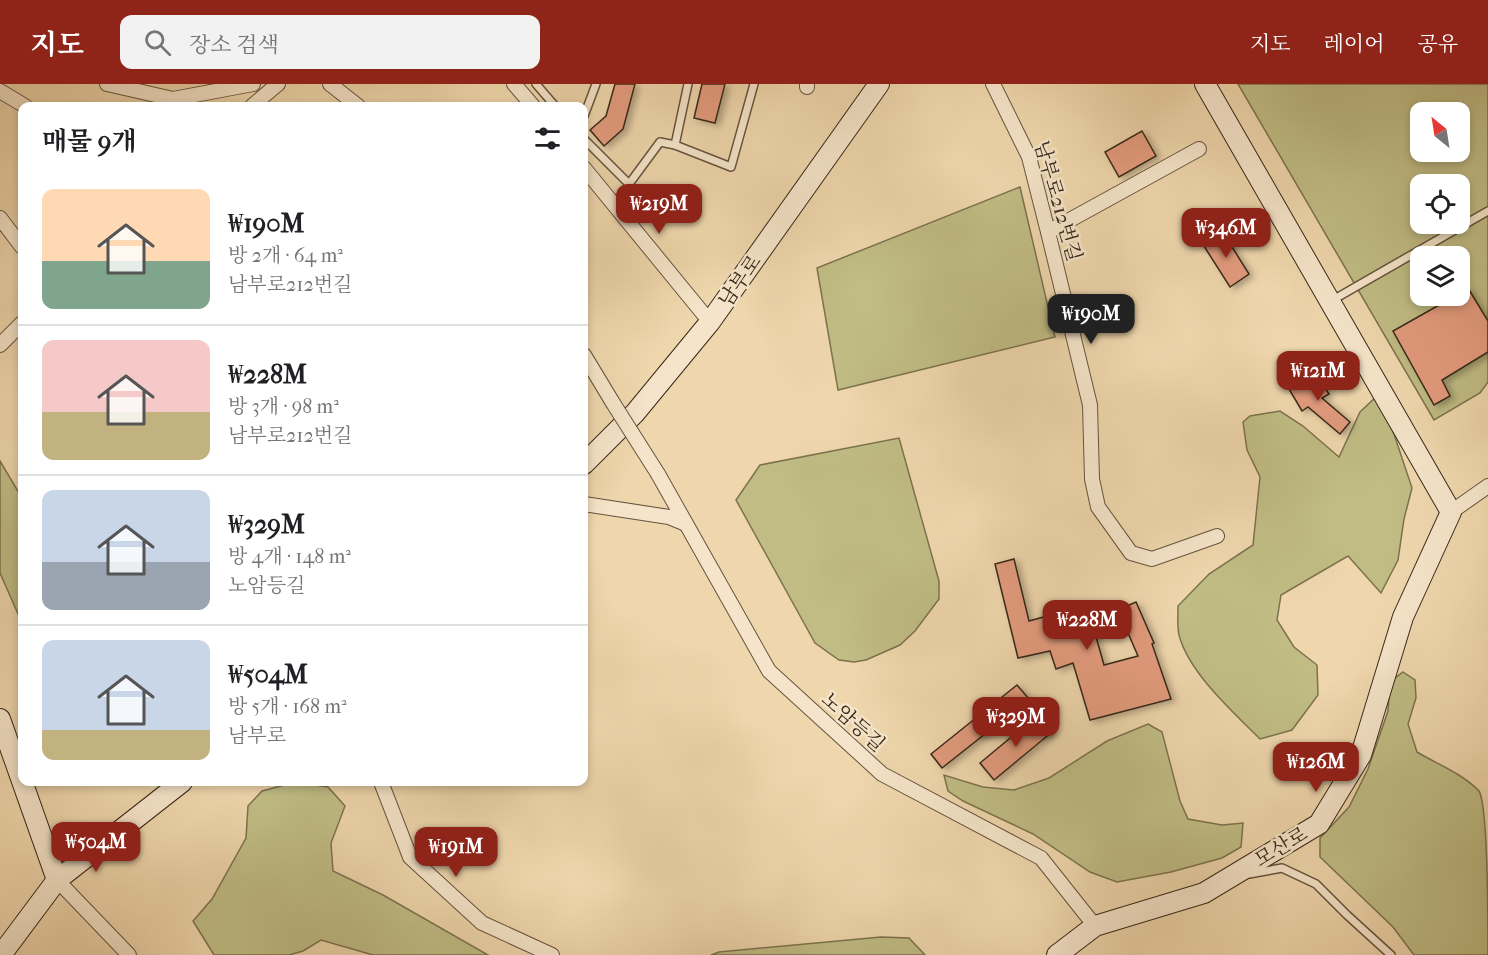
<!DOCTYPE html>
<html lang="ko">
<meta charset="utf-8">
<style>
body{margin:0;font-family:"IM FELL French Canon","Noto Serif KR",serif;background:#f2f2f2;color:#202124;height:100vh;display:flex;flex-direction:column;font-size:22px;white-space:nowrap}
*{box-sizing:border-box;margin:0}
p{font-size:20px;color:#757577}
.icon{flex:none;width:33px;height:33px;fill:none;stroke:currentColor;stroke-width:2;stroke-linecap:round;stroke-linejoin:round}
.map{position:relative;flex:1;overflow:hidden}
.details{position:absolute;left:18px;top:18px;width:570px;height:684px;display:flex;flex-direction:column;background:#fff;border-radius:12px;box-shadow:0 3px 9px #0003}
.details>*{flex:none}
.needle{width:39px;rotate:330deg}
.buttons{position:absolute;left:1410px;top:18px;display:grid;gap:12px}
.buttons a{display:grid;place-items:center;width:60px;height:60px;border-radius:12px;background:#fff;box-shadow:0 3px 9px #0003;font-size:30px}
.price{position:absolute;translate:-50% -51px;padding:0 14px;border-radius:12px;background:#8f2418;color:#fff;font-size:20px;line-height:39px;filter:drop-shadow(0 2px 3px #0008)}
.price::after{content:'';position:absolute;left:50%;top:36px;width:18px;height:14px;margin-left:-9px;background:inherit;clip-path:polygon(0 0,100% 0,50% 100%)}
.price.on{background:#222;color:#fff}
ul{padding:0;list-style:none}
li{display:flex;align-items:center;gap:18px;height:150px;padding:0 24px}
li+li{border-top:2px solid #e0e0e0}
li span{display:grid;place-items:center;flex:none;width:168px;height:120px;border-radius:12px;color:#555}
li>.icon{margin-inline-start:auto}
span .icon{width:72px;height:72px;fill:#fffc;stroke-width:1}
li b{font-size:26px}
h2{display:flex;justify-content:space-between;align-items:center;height:72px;padding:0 24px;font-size:26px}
header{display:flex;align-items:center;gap:36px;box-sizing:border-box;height:84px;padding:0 30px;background:#8f2418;color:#fff}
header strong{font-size:28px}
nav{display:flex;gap:33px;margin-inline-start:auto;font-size:21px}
.search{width:420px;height:54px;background:#f2f2f2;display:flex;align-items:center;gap:15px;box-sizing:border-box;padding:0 21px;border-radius:12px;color:#757577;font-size:22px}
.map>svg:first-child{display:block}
</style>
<header>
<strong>지도</strong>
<div class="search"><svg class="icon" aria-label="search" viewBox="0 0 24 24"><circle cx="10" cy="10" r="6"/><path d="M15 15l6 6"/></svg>장소 검색</div>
<nav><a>지도</a><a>레이어</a><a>공유</a></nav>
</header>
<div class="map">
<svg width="1488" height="871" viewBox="0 0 1488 871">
<defs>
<filter id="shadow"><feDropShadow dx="4.5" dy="2.5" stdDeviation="3" flood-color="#0004"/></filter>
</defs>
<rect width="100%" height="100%" fill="#efd6ac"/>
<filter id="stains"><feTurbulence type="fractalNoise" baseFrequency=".00333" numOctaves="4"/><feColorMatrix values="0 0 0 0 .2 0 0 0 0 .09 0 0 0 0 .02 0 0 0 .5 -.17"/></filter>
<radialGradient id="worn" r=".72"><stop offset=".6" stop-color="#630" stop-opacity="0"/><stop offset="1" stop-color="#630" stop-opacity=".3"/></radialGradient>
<g fill="#c0bc84" stroke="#7c724e" stroke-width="1.5" fill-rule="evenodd">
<path d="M1238,0H1488V298L1480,309L1434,336ZM1420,28H1460V68H1420ZM1420,100H1460V140H1420ZM1420,172H1460V212H1420Z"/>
<path d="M1020,103L1055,253L838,306L817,184Z"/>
<path d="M1377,312L1390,338L1412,404L1404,435L1398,476L1381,509L1348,472L1281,511L1277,536L1294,563L1317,581L1318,611L1292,646L1260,655C1233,628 1189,589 1179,551C1177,542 1178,531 1178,522L1209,490L1253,461L1260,393L1247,366L1243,338L1250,332L1280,327L1303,342L1339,373L1360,328Z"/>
<path d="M899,354L939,497V515L915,547L900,561L866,576L854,578L839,576L815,559L736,416L760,381Z"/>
<path d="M0,377L22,414V539L0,489Z"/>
<path d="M1403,588L1415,596L1416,614L1408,640L1417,668C1437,680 1463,690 1479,707C1488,722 1488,844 1488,871H1414L1393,843L1320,773V754L1349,723L1368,685L1388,627L1390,598Z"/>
<path d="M1148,640L1162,648L1180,717L1188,735L1222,741L1243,739L1241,763L1222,774L1171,788L1117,798L1090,788L1033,750L963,717L948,707L944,691L983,703L1014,706L1049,694L1107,657Z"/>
<path d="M296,698L328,703L345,722L331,759L333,787L383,811L488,871H373L321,856L303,867L289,871H214L193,837L212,815L246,754L248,722L262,707Z"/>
<path d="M881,853L909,854L925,871H711L719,868Z"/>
</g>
<g fill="#e29b7d" stroke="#372919" stroke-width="1.5" filter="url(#shadow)">
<path d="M615,0H635L623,45L604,62L590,46L606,32Z"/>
<path d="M702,0H725L715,39L694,34Z"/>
<path d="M1142,47L1156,72L1119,93L1105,68Z"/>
<path d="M1222,147L1249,190L1230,203L1202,159Z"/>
<path d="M1468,204L1488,237V268L1442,296L1450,312L1434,321L1393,247L1455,212H1460V209Z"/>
<path d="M1315,289L1329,310L1322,314L1350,338L1340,350L1308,323L1302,327L1289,305Z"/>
<path d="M1014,475L1029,537L1087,521L1104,581L1138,572L1118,526L1136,518L1154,559L1152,560L1171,615L1090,636L1073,579L1056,585L1050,567L1018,574L995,480Z"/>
<path d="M1017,601L1029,615L942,684L931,670Z"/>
<path d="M1038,631L1052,648L994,696L980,679Z"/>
</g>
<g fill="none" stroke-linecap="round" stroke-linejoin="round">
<defs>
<g id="lane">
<path d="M536,0L555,22"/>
<path d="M688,0L675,61L731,83L754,0"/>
<path d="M584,32L596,0"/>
<path d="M584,55L629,100L660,58L675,61"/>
<path d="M1331,217L1488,127"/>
<path d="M1249,790L1282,784L1316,800L1347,831L1391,871"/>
</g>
<g id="street">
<path d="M107,0L173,15L253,0"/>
<path d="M330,0L358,22"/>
<path d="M514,0L533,22"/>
<path d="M993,0L1029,73L1048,148L1090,321L1092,395L1098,423L1131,469L1152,475L1217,452"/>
<path d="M807,3V0"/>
<path d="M0,7L25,22"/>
<path d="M252,22L278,0"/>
<path d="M584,84L710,238"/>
<path d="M0,134L22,163"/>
<path d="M1048,148L1199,65"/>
<path d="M0,261L22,239"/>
<path d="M584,271L613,319"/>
<path d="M658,390L769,587L882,690L1041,774L1095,842"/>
<path d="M584,420L669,433L686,440"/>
<path d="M1451,428L1488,402"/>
<path d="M381,698L410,773L482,839L552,871"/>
<path d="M57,796L129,871"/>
</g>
<g id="secondary">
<path d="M584,380L635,329L710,238L879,0"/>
<path d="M0,635L57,796"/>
<path d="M1,871L57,796L182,698"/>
<path d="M1057,871L1095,842L1204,809L1319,740L1361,671L1403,533L1451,428L1205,0"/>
</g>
</defs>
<use href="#lane" stroke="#65543e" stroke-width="10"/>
<use href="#street" stroke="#65543e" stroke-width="16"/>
<use href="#secondary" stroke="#372919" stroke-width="22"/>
<use href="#lane" stroke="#f5e4c9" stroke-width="7"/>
<use href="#street" stroke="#f5e4c9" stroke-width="14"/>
<use href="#secondary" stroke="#f5e4c9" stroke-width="20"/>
<defs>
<path id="street-bridge" d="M613,319L658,390"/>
</defs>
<use href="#street-bridge" stroke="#65543e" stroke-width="16" stroke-linecap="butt"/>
<use href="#street-bridge" stroke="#f5e4c9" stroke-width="14"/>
</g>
<g text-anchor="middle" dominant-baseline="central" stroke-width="5" stroke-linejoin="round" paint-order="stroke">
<g font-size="20" fill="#372919" stroke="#f5e4c9">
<text transform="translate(1058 117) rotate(74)">남부로212번길</text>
<text transform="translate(740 197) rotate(-55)">남부로</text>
<text transform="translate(853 638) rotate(42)">노암등길</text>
<text transform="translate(1281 763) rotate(-31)">모산로</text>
</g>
</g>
<rect width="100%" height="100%" filter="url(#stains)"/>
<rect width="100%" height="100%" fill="url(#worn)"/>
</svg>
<div class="buttons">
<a><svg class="needle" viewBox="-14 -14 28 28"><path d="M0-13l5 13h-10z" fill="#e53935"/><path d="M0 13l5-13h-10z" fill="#757577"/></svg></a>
<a><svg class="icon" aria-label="locate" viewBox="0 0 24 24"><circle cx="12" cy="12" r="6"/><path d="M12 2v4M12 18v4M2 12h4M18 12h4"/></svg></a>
<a><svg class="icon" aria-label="layers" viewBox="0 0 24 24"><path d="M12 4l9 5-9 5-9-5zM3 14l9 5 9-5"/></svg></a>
</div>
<b class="price" style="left:659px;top:151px">₩219M</b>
<b class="price" style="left:1226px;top:175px">₩346M</b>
<b class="price on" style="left:1091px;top:261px">₩190M</b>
<b class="price" style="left:1318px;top:318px">₩121M</b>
<b class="price" style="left:1087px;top:567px">₩228M</b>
<b class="price" style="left:1016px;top:664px">₩329M</b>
<b class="price" style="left:1316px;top:709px">₩126M</b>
<b class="price" style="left:96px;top:789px">₩504M</b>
<b class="price" style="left:456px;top:794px">₩191M</b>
<section class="details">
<h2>매물 9개<svg class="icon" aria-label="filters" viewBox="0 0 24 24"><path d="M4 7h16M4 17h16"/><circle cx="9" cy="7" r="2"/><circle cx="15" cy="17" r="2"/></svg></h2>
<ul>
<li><span style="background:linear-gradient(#ffd9b3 60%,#7fa58c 0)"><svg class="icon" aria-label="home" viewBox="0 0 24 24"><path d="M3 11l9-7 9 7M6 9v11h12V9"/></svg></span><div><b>₩190M</b><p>방 2개 · 64 m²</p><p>남부로212번길</p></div></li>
<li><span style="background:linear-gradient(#f6c9c9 60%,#c2b280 0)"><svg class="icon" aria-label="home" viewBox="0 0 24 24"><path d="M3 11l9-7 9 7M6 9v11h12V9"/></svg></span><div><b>₩228M</b><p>방 3개 · 98 m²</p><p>남부로212번길</p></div></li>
<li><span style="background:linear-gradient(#c9d6e8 60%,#9aa5b1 0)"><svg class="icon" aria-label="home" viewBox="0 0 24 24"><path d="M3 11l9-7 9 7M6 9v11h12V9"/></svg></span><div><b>₩329M</b><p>방 4개 · 148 m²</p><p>노암등길</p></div></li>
<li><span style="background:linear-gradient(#c9d6e8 75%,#c2b280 0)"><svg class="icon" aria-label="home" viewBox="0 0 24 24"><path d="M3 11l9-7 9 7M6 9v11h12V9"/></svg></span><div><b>₩504M</b><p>방 5개 · 168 m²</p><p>남부로</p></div></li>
</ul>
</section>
</div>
